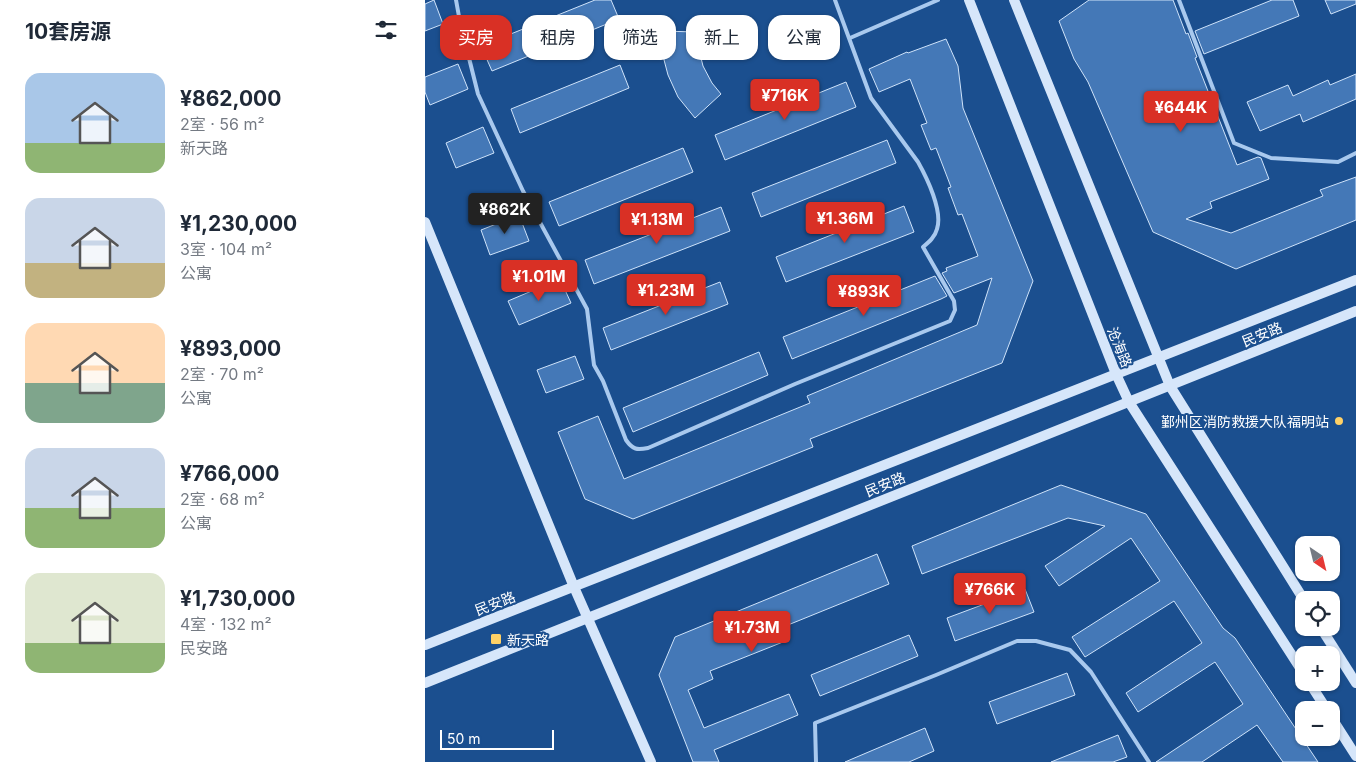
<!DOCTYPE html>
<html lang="zh">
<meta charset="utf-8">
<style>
body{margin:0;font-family:Inter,"Noto Sans SC",sans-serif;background:#f2f2f3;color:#1f2937;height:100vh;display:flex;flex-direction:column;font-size:19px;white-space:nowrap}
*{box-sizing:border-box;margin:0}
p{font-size:16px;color:#747a83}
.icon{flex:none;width:28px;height:28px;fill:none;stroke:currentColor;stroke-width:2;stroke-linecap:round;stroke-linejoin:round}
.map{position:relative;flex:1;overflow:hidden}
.drawer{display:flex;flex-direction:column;background:#fff;width:425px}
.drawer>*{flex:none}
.hud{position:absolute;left:15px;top:15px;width:475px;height:45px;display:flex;gap:10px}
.needle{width:32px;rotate:145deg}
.buttons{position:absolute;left:870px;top:536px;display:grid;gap:10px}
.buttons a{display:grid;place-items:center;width:45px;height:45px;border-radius:10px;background:#fff;box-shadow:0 1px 4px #0004;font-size:25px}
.scale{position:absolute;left:15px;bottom:12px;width:114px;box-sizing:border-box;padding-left:5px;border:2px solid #fff;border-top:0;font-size:14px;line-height:18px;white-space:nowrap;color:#fff;-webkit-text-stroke:4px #1b4f8f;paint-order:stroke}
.price{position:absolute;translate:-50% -42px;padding:0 11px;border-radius:5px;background:#d93025;color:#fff;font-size:16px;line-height:32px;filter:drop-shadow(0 1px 2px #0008)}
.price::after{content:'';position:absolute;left:50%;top:30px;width:15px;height:11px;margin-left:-8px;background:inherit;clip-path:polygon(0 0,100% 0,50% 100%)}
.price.active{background:#222;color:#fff}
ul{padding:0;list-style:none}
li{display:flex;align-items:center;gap:15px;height:125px;padding:0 25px}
li span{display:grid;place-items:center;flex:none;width:140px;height:100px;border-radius:15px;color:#555}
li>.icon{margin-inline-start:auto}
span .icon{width:60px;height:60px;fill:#fffc;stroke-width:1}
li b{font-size:21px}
h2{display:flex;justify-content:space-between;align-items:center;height:60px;padding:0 25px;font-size:21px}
.chip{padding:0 18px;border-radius:15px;background:#fff;box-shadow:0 1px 4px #0004;font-size:18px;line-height:45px}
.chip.active{background:#d93025;color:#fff}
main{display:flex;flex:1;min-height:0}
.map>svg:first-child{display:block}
</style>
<main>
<section class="drawer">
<h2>10套房源<svg class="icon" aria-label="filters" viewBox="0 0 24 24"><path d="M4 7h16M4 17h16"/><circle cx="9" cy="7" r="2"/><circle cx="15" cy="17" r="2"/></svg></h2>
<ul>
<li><span style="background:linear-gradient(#a9c7e8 70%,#8fb573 0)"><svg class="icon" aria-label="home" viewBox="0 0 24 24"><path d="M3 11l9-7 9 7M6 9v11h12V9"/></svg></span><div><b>¥862,000</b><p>2室 · 56 m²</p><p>新天路</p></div></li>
<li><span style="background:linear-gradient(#c9d6e8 65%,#c2b280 0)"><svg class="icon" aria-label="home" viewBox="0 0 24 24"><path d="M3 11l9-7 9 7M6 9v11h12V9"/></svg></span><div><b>¥1,230,000</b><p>3室 · 104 m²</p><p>公寓</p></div></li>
<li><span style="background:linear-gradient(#ffd9b3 60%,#7fa58c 0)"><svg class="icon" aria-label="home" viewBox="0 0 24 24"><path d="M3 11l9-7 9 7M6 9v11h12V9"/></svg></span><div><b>¥893,000</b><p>2室 · 70 m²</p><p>公寓</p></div></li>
<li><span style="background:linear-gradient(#c9d6e8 60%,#8fb573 0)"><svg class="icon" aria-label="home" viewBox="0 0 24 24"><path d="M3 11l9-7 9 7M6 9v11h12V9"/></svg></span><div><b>¥766,000</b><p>2室 · 68 m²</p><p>公寓</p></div></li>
<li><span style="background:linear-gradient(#dfe7d0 70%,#8fb573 0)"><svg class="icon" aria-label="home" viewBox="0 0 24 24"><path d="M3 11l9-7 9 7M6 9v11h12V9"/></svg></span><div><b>¥1,730,000</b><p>4室 · 132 m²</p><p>民安路</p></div></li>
</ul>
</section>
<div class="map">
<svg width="931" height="762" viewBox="0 0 931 762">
<rect width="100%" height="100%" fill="#1b4f8f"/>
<g fill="#4478b7" stroke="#cfe3fa">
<path d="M9,0L18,24L0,31V4Z"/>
<path d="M170,0H186L194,19L67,71L56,46Z"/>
<path d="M664,0H748L761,34L763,33L772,57L770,58L812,165L833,157L836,158L844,179L785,202L787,208L761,219L806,233L898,196L895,190L931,177V220L811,269L728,232L663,82L649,59L634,21Z"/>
<path d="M847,0H868L874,16L779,54L770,31Z"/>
<path d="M900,0H931V4L906,14Z"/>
<path d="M236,31L271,32L272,42L278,66L287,83L296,94L270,118L253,97L243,75L238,56Z"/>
<path d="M521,39L533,66L538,108L608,281L577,363L385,439L388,447L208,519L160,499L133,432L173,416L199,479L385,403L382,396L552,325L567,278L529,293L517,273L522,271L521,268L553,256L537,214L533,215L523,188L526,187L511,148L506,150L496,125L502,123L485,79L454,92L444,69L482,52L483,53Z"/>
<path d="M33,64L43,89L5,105L0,92V77Z"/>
<path d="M195,65L204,88L95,133L86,109Z"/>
<path d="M931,74V99L878,122L875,114L835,131L822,102L863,85L868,96L903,80L905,85Z"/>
<path d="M421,82L431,107L300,160L290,135Z"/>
<path d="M58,127L69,153L31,168L21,143Z"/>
<path d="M462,140L471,163L336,217L327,193Z"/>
<path d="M258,148L268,172L134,226L124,202Z"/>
<path d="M479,206L489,232L361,282L351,257Z"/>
<path d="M296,207L305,231L169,284L160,260Z"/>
<path d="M94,215L104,241L65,255L56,230Z"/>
<path d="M510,276L522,296L516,299L367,359L358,337Z"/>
<path d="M135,279L146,303L94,325L83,301Z"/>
<path d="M295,282L303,304L186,350L178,328Z"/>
<path d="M334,352L343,375L208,432L198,408Z"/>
<path d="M150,356L159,379L121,393L112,370Z"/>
<path d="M636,485L721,514L798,628L810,638L893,762H858L832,725L777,762H731L818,704L790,662L713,712L701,693L777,643L749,601L660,657L647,637L735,581L706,538L634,586L620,566L680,526L643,518L497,574L487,546Z"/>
<path d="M452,554L464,584L358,627L363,640L285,671L288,679L263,690L279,728L364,694L373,715L289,750L294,762H268L234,675L250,637Z"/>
<path d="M600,589L609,612L530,641L522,618Z"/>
<path d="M484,635L493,656L395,696L386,675Z"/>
<path d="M642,673L650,695L572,724L564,702Z"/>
<path d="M500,728L509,751L484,762H420Z"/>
<path d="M693,735L702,757L688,762H626Z"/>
</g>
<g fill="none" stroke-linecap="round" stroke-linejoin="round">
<g stroke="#a9c9ee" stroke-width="4">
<path d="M31,0L35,22L53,94L98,191L162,309L169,365L178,381L201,440C208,450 212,450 223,448L370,384L525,321L530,310L529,301L498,247C504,242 510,237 512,229C518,211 502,178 493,162L446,98L410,0"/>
<path d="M754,0L809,143L846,158L913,162L931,153"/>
<path d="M425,38L513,0"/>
<path d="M391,762L390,723L511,675L592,641H611L645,650L666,672L724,762"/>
</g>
<g stroke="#d6e6fa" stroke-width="10">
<path d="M544,0L691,374L704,402L879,674"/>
<path d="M589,0L745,386L879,600"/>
<path d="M0,222L149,587L226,762"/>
<path d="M896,628L931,683"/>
<path d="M0,645L931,280"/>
<path d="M884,682L902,710"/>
<path d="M0,683L931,311"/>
<path d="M906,717L931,756"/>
</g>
</g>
<g fill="#ffd166" stroke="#1b4f8f" stroke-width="2">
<circle cx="914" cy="421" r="5"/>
<rect x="65" y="633" width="12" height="12" rx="2.5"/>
</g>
<g text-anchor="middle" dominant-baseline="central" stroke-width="4" stroke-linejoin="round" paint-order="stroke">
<g font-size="14" fill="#fff" stroke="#1b4f8f">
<text transform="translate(837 334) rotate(-22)">民安路</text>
<text transform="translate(695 347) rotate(68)">沧海路</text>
<text transform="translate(460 484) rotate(-22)">民安路</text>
<text transform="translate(70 603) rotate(-21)">民安路</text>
</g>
<g font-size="14" fill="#fff" stroke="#1b4f8f" text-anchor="end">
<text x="904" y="421">鄞州区消防救援大队福明站</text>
<text x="82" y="639" text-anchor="start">新天路</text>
</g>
</g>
</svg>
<div class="buttons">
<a><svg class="needle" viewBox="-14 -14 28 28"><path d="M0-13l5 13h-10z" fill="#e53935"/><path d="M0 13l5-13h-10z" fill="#747a83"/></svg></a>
<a><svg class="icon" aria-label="locate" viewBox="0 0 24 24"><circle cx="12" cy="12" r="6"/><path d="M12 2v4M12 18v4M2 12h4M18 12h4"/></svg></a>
<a>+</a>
<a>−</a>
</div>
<div class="scale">50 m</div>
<b class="price" style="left:360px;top:121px">¥716K</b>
<b class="price" style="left:756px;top:133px">¥644K</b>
<b class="price active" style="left:80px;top:235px">¥862K</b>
<b class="price" style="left:420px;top:244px">¥1.36M</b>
<b class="price" style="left:232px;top:245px">¥1.13M</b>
<b class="price" style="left:114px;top:302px">¥1.01M</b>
<b class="price" style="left:241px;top:316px">¥1.23M</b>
<b class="price" style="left:439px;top:317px">¥893K</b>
<b class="price" style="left:565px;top:615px">¥766K</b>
<b class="price" style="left:327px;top:653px">¥1.73M</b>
<div class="hud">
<a class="chip active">买房</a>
<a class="chip">租房</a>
<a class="chip">筛选</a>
<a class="chip">新上</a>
<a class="chip">公寓</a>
</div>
</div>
</main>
